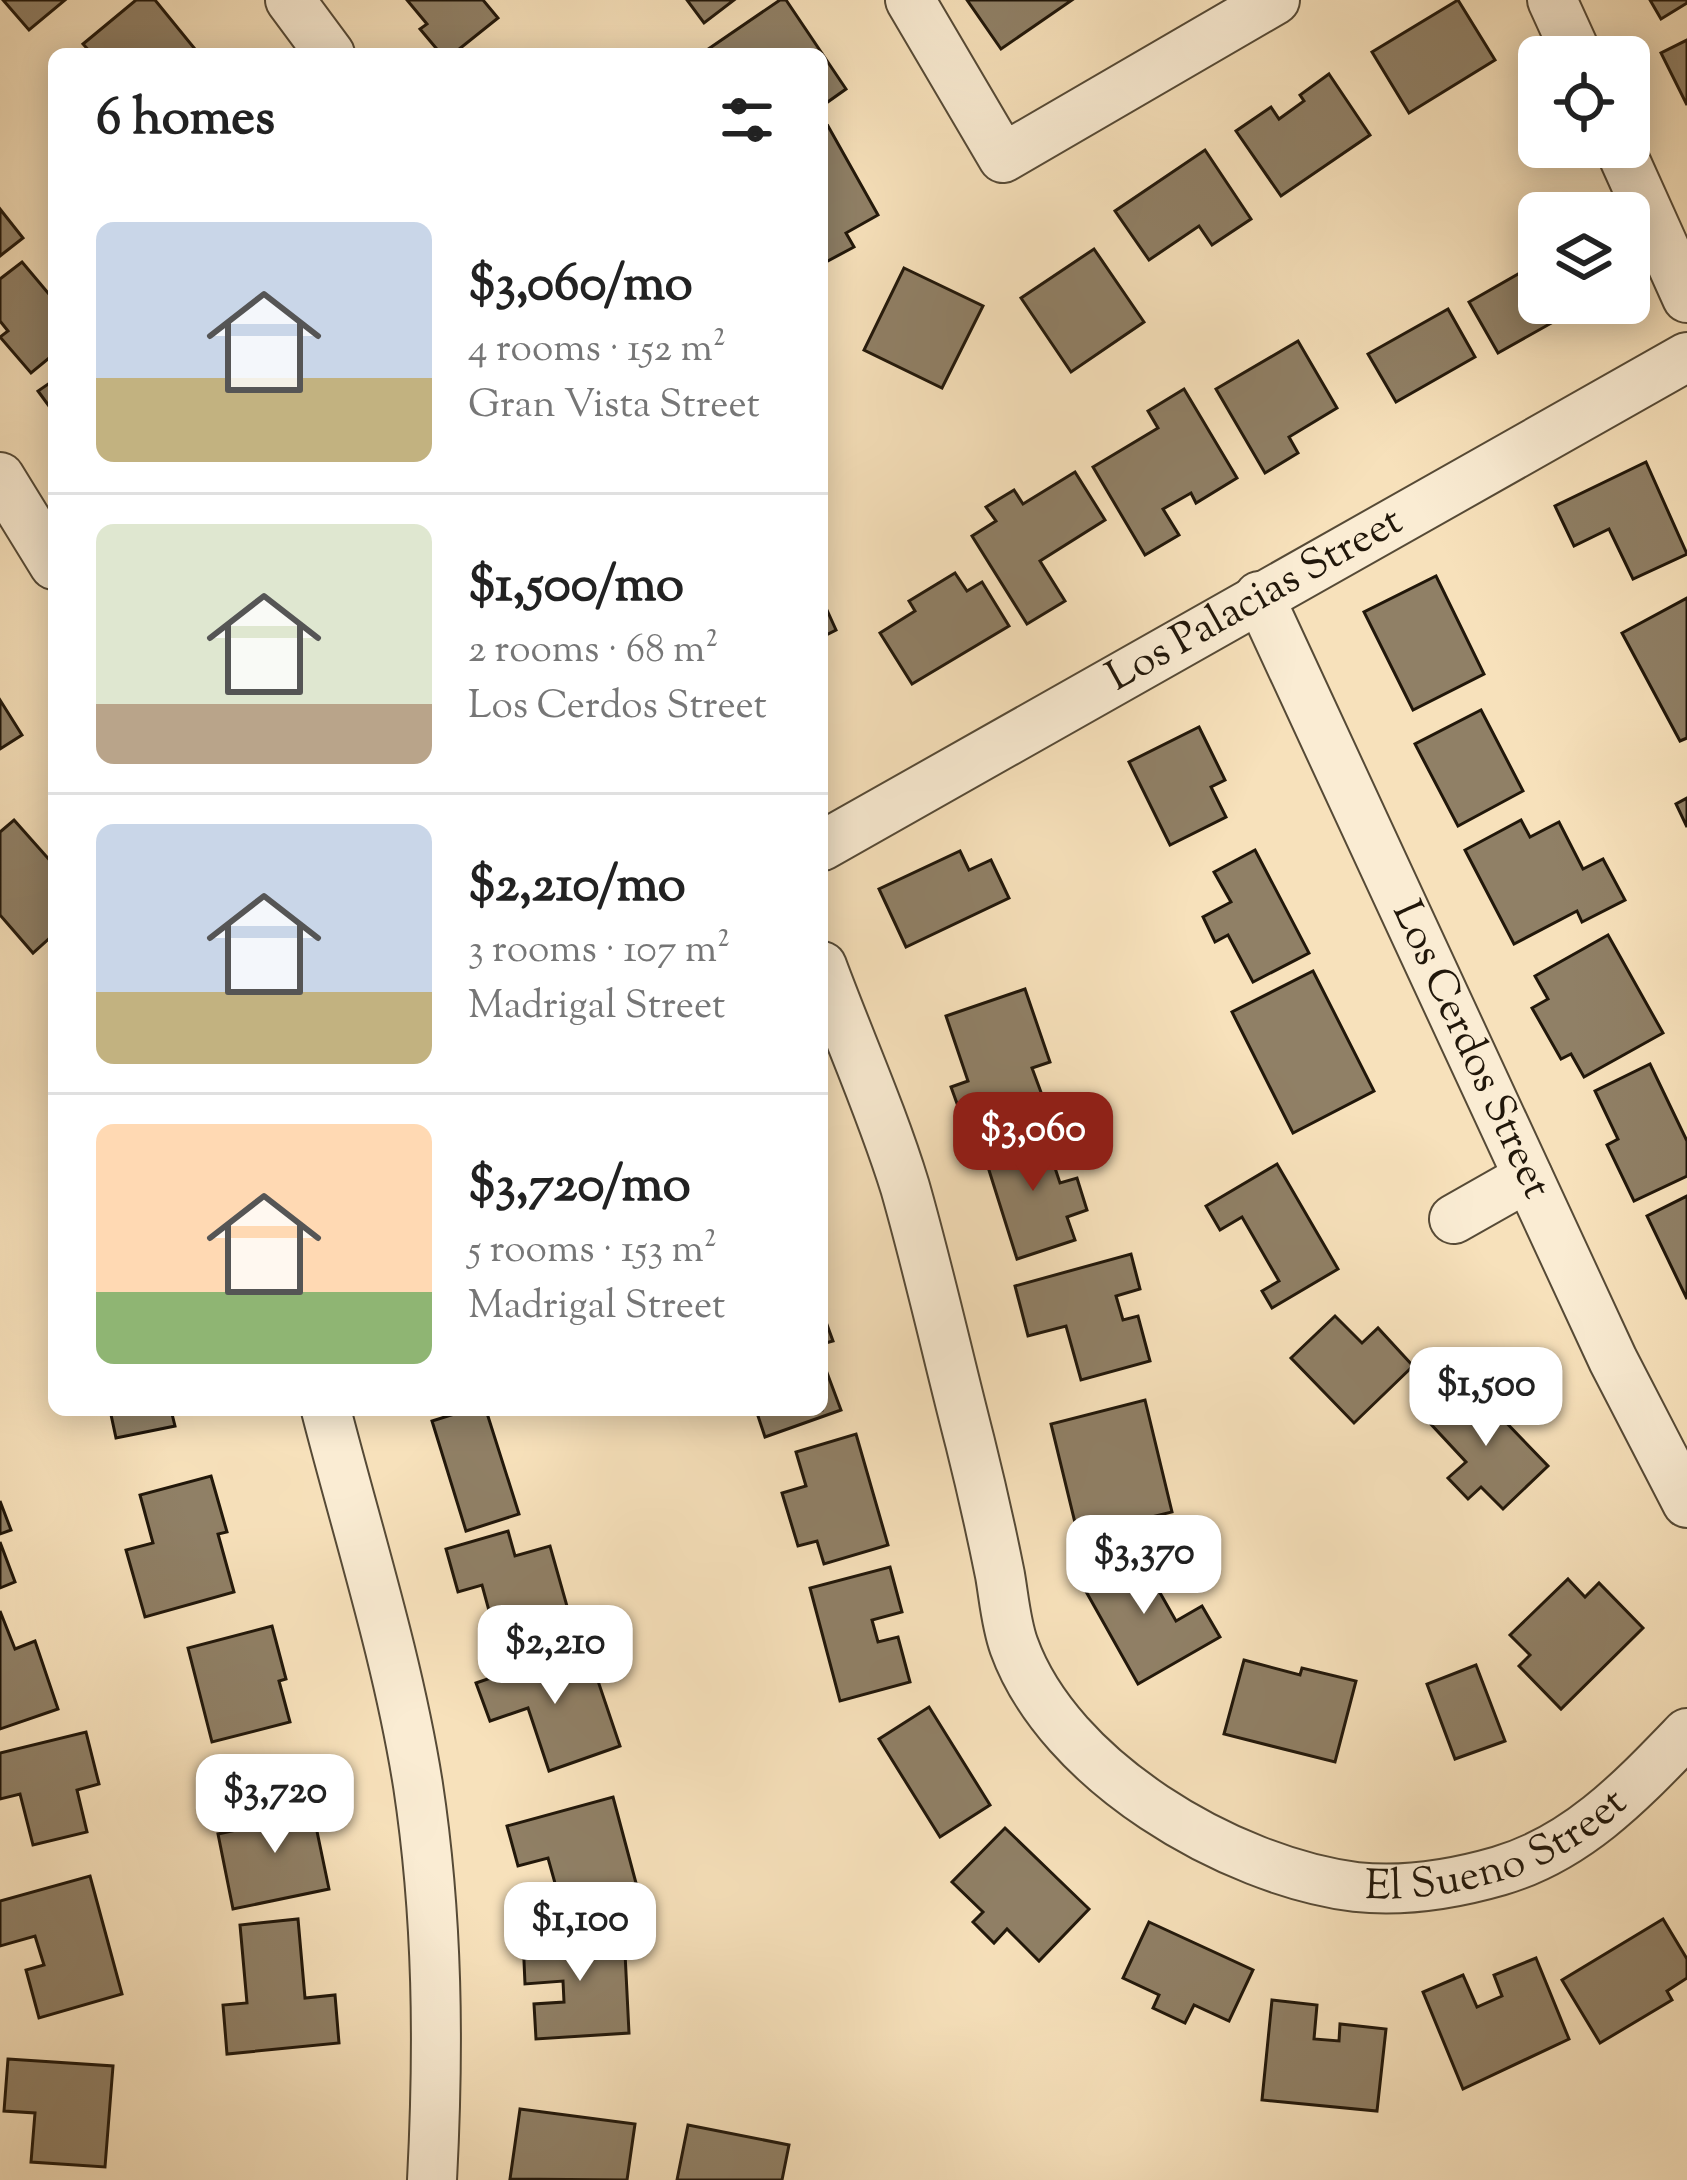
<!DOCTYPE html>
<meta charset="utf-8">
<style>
body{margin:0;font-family:"Sorts Mill Goudy",serif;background:#f6f6f6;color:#222;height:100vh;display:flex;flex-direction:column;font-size:45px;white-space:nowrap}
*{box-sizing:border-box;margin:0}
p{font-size:39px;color:#767676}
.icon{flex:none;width:66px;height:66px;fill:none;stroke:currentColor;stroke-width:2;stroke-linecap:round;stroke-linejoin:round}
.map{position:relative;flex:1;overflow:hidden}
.side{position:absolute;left:48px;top:48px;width:780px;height:1368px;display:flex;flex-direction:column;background:#fff;border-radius:18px;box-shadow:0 6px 30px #0003}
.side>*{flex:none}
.controls{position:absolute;left:1518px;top:36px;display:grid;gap:24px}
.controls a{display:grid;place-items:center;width:132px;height:132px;border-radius:18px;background:#fff;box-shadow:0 6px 30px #0003;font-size:60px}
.price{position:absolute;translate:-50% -102px;padding:0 27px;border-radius:24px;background:#fff;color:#222;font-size:39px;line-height:78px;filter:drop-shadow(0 3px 6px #0008)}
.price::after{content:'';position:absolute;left:50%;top:72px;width:36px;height:27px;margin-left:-18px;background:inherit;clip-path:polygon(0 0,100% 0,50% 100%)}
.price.current{background:#8f2418;color:#fff}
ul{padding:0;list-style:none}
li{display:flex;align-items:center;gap:36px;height:300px;padding:0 48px}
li+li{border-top:3px solid #e0e0e0}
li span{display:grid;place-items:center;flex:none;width:336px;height:240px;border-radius:18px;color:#555}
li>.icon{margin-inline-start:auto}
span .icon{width:144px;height:144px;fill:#fffc;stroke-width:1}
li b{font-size:51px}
h2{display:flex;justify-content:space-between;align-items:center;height:144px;padding:0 48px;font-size:51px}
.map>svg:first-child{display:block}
</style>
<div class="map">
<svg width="1687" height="2180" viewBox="0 0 1687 2180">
<rect width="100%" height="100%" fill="#f7e1bb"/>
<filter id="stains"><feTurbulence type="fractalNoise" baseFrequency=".00167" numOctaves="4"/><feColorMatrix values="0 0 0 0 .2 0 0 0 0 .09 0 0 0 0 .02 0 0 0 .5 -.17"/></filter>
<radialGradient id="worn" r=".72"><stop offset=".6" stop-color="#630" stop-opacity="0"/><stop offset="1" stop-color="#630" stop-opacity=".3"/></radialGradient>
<g fill="#908066" stroke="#21170a" stroke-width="3">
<path d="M3,0H65L29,30Z"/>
<path d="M136,0H155L199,54H92L83,44Z"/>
<path d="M407,0H483L498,18L453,54H441L420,29L427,24Z"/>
<path d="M687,0H734L704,23Z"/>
<path d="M780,0H786L846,89L822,106V54H701Z"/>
<path d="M967,0H1072L1001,49Z"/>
<path d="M1458,0L1495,60L1409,113L1372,52Z"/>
<path d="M1650,0H1687V3L1661,19Z"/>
<path d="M1687,40V105L1661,53Z"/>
<path d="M1329,74L1370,135L1281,196L1236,131L1271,107L1279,119L1304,101L1300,95Z"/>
<path d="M828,126L878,215L846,233L854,247L824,263L822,130Z"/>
<path d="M1205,150L1251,219L1212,245L1199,226L1149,260L1115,211Z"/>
<path d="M0,209L23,238L0,256Z"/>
<path d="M1094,249L1144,322L1071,372L1021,298Z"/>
<path d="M22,262L54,300V354L31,373L0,337L8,331L0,321V279Z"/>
<path d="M1539,262V303H1587L1498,353L1469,302Z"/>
<path d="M904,268L983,306L942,388L864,350Z"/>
<path d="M1448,309L1475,357L1396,402L1368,354Z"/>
<path d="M1298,341L1337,408L1289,437L1298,453L1265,473L1216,389Z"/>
<path d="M54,380V413L38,391Z"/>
<path d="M1184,389L1237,478L1196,503L1191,493L1163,509L1179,535L1145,555L1093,467L1158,428L1148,411Z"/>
<path d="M1646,462L1687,554L1633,579L1609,529L1574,546L1555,506Z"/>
<path d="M1075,472L1105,520L1040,561L1065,601L1027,624L972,536L996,521L986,507L1014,490L1023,504Z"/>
<path d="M955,573L967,591L982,582L1009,626L912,684L880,633L915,611L909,601Z"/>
<path d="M1436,576L1484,674L1413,710L1364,612Z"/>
<path d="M1687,598V738L1680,741L1622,633Z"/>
<path d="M822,599L836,630L822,637Z"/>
<path d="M0,700L22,735L0,749Z"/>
<path d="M1481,710L1523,791L1458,826L1415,744Z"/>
<path d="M1199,727L1225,780L1211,787L1226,817L1170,845L1129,762Z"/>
<path d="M1687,798V827L1676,804Z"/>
<path d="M14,820L54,865V934L33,953L0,915V832Z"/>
<path d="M1521,820L1530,837L1559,822L1583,869L1603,859L1625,900L1582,922L1577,911L1514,944L1465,850Z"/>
<path d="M1255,850L1309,953L1253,982L1228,935L1215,942L1203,917L1231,902L1214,872Z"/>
<path d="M960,851L969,870L991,860L1009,898L906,947L879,889Z"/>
<path d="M1608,935L1663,1033L1584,1077L1571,1054L1561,1059L1532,1008L1548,999L1535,976Z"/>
<path d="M1313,971L1374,1091L1293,1133L1232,1012Z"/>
<path d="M1025,989L1050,1062L1032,1068L1045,1103L967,1131L951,1087L968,1081L946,1016Z"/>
<path d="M1650,1064L1687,1141V1176L1634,1201L1607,1145L1618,1139L1595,1091Z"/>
<path d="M1042,1129L1060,1183L1077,1178L1087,1210L1067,1217L1075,1240L1017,1259L982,1148Z"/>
<path d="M1277,1164L1338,1269L1272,1308L1262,1291L1279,1281L1242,1217L1220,1230L1206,1206Z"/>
<path d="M1687,1196V1299L1647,1216Z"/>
<path d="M1131,1254L1140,1289L1116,1296L1123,1320L1138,1316L1150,1361L1081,1380L1066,1326L1028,1336L1015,1286Z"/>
<path d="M822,1311L833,1341L822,1344Z"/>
<path d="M1335,1316L1362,1343L1378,1328L1413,1366L1354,1423L1291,1358Z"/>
<path d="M826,1370L841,1410L765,1437L756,1410H822V1372Z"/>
<path d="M1468,1383L1548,1466L1503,1509L1481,1487L1468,1499L1448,1478L1466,1462L1428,1421Z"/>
<path d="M1145,1400L1172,1512L1078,1535L1051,1424Z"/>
<path d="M110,1410H171L175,1426L116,1438Z"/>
<path d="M467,1410H486L519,1514L466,1531L432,1421Z"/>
<path d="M856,1434L888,1545L824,1564L817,1541L798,1546L782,1493L806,1486L796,1452Z"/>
<path d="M211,1476L227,1532L218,1534L234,1592L145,1617L126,1550L153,1543L140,1495Z"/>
<path d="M0,1501L11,1530L0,1534Z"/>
<path d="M508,1531L515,1556L550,1546L576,1638L502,1658L482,1585L458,1592L446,1549Z"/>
<path d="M0,1542L15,1582L0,1588Z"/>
<path d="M1134,1547L1176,1621L1202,1606L1220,1637L1138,1684L1079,1579Z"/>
<path d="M890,1567L902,1612L872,1620L878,1642L898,1637L910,1682L840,1701L810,1588Z"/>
<path d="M1568,1579L1585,1597L1599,1583L1643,1628L1561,1709L1519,1666L1530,1655L1510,1635Z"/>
<path d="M0,1611L15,1649L35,1641L58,1709L0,1729Z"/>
<path d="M272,1626L286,1679L279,1681L290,1722L212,1742L188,1648Z"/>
<path d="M576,1649L586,1678L596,1675L620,1746L549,1771L528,1708L490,1721L476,1683Z"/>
<path d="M1244,1660L1300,1675L1302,1668L1356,1681L1335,1762L1224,1734Z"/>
<path d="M1476,1665L1505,1741L1455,1759L1427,1684Z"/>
<path d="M929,1707L990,1805L940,1837L879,1739Z"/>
<path d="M86,1732L99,1784L77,1790L87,1832L33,1845L20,1794L0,1799V1753Z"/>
<path d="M309,1793L329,1889L233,1909L218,1834L273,1822L269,1802Z"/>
<path d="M613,1797L640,1898L565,1919L548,1858L518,1866L507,1826Z"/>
<path d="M1005,1828L1089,1909L1039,1961L1007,1929L994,1943L973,1922L983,1912L952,1882Z"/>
<path d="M90,1876L122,1994L39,2018L26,1970L44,1965L35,1936L0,1946V1901Z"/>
<path d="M298,1919L305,1998L335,1995L339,2043L227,2054L223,2005L247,2003L240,1925Z"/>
<path d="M1663,1919L1687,1959V1978L1667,1991L1672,2000L1600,2043L1562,1980Z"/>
<path d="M1149,1922L1253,1970L1229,2021L1194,2005L1185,2023L1153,2008L1159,1995L1123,1978Z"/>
<path d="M624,1933L629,2033L536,2039L534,2004L564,2002L563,1981L525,1984L523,1938Z"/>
<path d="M1536,1958L1569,2039L1463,2089L1423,1992L1463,1975L1477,2007L1502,1996L1494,1975Z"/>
<path d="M1272,2000L1317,2005L1314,2039L1339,2041L1340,2024L1386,2029L1377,2111L1262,2100Z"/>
<path d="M8,2059L113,2066L105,2167L31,2162L35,2113L4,2111Z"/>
<path d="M520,2109L635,2124L627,2180L510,2179Z"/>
<path d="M688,2125L789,2145L782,2180H677Z"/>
</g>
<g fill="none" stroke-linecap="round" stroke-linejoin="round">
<defs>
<g id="minor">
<path d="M290,0L330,54"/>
<path d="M910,0L1003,158L1275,0"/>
<path d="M1552,0L1578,57"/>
<path d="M1619,147L1687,298"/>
<path d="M0,477L54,565"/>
<path id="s1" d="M1259,596L1613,1360L1687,1503"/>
<path id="s2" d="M822,846L1687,357"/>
<path id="s3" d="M822,966C849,1039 882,1112 905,1187C929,1271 948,1357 970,1442C981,1486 991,1530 1000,1575C1004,1598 1006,1624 1014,1646C1059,1771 1229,1871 1356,1887C1403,1892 1454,1884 1499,1871C1578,1848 1632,1790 1687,1733"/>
<path d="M1454,1219L1528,1177"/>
<path d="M326,1410C358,1534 398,1659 418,1785C438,1917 439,2047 432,2180"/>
</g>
</defs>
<use href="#minor" stroke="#564a36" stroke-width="52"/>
<use href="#minor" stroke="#faecd3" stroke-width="48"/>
</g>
<g text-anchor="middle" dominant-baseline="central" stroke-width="12" stroke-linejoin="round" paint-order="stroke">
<g font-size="42" fill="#21170a" stroke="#faecd3">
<text stroke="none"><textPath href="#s2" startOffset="498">Los Palacias Street</textPath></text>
<text stroke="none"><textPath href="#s1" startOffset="501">Los Cerdos Street</textPath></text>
<text stroke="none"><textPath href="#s3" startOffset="1293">El Sueno Street</textPath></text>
</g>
</g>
<rect width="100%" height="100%" filter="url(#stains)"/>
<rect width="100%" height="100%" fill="url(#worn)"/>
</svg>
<div class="controls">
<a><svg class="icon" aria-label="locate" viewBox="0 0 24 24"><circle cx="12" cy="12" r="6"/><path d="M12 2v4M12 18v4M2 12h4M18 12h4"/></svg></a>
<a><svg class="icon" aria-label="layers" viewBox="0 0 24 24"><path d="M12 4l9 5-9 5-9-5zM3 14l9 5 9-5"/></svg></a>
</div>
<b class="price current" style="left:1033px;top:1194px">$3,060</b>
<b class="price" style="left:1486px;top:1449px">$1,500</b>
<b class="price" style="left:1144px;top:1617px">$3,370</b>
<b class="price" style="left:555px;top:1707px">$2,210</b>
<b class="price" style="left:275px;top:1856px">$3,720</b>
<b class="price" style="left:580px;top:1984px">$1,100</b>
<section class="side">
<h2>6 homes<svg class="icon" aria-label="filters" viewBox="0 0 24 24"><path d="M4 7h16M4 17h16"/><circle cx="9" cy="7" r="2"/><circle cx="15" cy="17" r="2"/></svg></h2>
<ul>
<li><span style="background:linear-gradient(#c9d6e8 65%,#c2b280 0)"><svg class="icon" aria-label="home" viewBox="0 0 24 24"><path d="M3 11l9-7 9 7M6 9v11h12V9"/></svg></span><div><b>$3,060/mo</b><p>4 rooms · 152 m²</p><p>Gran Vista Street</p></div></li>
<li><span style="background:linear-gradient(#dfe7d0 75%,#b9a48a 0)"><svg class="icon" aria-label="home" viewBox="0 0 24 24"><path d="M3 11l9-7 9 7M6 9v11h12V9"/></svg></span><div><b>$1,500/mo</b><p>2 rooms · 68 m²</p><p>Los Cerdos Street</p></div></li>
<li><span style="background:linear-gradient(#c9d6e8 70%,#c2b280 0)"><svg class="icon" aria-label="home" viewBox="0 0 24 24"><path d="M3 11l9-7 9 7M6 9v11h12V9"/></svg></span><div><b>$2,210/mo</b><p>3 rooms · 107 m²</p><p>Madrigal Street</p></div></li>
<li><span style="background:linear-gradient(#ffd9b3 70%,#8fb573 0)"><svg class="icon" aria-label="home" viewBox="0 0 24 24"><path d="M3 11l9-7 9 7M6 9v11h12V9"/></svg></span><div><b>$3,720/mo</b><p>5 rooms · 153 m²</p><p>Madrigal Street</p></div></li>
</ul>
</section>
</div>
